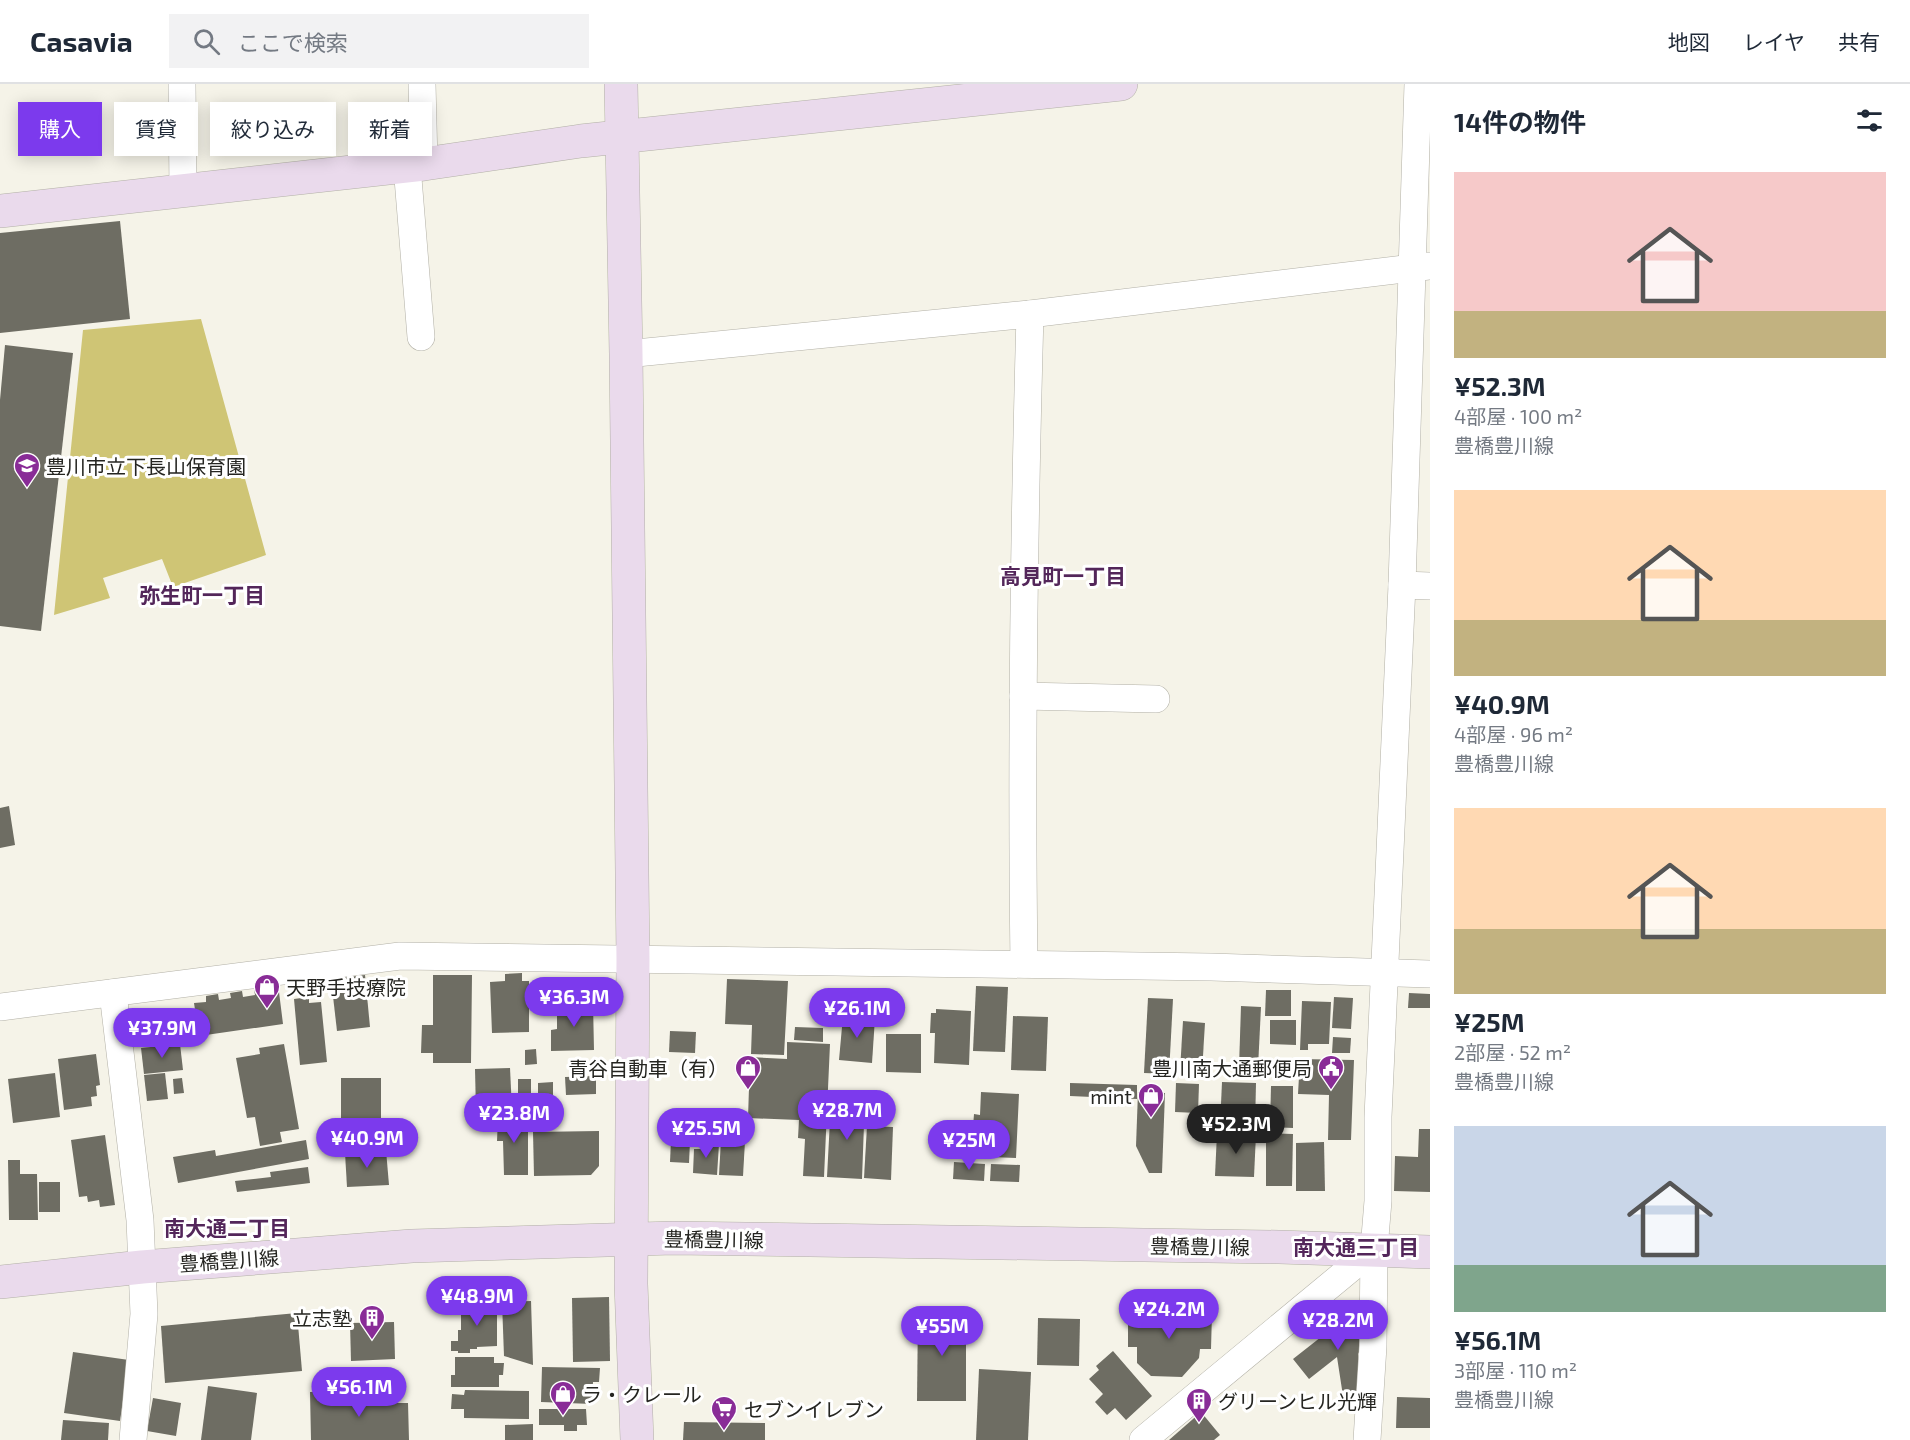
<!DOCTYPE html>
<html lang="ja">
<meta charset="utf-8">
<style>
body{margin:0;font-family:"Exo 2","Noto Sans JP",sans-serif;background:#f2f2f3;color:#1f2937;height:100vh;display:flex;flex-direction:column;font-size:22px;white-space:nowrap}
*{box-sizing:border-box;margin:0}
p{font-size:20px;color:#747a83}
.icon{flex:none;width:33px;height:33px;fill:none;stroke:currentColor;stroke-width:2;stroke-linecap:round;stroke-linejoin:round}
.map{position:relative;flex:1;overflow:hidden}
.side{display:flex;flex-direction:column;background:#fff;width:480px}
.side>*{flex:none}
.hud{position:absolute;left:18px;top:18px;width:570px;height:54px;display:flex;gap:12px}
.price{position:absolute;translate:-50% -51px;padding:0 14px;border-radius:21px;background:#7c3aed;color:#fff;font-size:20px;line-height:39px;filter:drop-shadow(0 2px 3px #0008)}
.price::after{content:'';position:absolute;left:50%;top:36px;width:18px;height:14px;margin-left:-9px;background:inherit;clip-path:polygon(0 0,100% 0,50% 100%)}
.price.on{background:#222;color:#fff}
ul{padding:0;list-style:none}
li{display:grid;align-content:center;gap:12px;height:318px;padding:0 24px}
li span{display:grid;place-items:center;height:186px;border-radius:0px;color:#555}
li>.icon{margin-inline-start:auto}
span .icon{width:108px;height:108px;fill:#fffc;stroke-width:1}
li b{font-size:26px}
h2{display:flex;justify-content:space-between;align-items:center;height:72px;padding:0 24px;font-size:26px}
.pill{padding:0 21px;border-radius:0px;background:#fff;box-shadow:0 3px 15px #0003;font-size:21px;line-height:54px}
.pill.on{background:#7c3aed;color:#fff}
header{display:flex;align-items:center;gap:36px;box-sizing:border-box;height:84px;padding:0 30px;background:#fff;border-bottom:2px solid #e0e1e3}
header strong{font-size:28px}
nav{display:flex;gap:33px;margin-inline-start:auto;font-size:21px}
.search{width:420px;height:54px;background:#f2f2f3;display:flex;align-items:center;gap:15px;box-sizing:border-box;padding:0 21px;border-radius:0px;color:#747a83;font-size:22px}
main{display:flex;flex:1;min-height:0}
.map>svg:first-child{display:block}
</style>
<header>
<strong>Casavia</strong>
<div class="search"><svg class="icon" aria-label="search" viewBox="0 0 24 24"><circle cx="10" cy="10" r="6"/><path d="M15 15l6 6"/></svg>ここで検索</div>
<nav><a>地図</a><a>レイヤ</a><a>共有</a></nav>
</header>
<main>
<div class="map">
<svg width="1430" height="1356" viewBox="0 0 1430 1356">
<rect width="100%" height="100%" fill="#f5f3e8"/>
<path fill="#cfc575" d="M201,235L266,471L173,503L162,475L103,494L110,514L54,531L83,246Z"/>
<g fill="#6e6d63">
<path d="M120,137L130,235L0,249V149Z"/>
<path d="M5,261L73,269L41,547L0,542V316Z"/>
<path d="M9,722L15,761L0,764V724Z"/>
<path d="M522,889V897H529V948L492,949L490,898L505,897V890Z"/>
<path d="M365,891L370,943L337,947L331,895Z"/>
<path d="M433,891H472L471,979H433V969H421L422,941H433Z"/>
<path d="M727,895L788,897L784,971L751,970L752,941L725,940Z"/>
<path d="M976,902L1008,903L1005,968L973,967Z"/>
<path d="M266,904L267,910L279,908L283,940L199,952L194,919L206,918V912L218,910L219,916L231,914L230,909L242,907L243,913L255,911L254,905Z"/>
<path d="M1266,906H1291V932H1265Z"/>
<path d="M1409,909L1430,910V924H1408Z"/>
<path d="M309,913V919L321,918L327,978L300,981L294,915Z"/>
<path d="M1334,913L1353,914L1351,945L1332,944Z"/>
<path d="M1148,914L1173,915L1169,990L1144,989Z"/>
<path d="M1302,917L1331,918L1329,960H1308V966H1300Z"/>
<path d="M593,919L594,966L551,967V946L557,945V920Z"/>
<path d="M1241,922L1261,923L1258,984L1239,983Z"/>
<path d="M936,925L971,927L969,981L934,979L935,949H930L931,929H936Z"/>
<path d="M843,932L875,934L872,979L839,976Z"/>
<path d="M1013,932L1048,933L1046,987L1011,986Z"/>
<path d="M1270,936H1296V961L1270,960Z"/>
<path d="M1183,937L1205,939L1202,988L1180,986Z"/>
<path d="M795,943L823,944V958L794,956Z"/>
<path d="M670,947L696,948L695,969L669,968Z"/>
<path d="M886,950H921V989L886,988Z"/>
<path d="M1333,953L1351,954L1350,969H1332Z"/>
<path d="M787,958L830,960L824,1093L803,1092L805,1055L798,1054L799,1036L748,1034L750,973L787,975Z"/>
<path d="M180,960L183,986L144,990L141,964Z"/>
<path d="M284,960L299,1045L280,1048L282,1058L260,1062L255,1033L247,1034L236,974L260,970L259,964Z"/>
<path d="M536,965L537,980L525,981V966Z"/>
<path d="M96,970L100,1001L96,1002L97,1012L91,1013L92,1022L64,1026L58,975Z"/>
<path d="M1300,975L1354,976L1351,1056H1328L1329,1011L1298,1010Z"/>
<path d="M510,984L512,1026L476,1028L475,985Z"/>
<path d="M55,989L60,1033L13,1039L8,995Z"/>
<path d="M165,989L168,1015L147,1017L144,991Z"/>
<path d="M596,992V1010L566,1011L565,993Z"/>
<path d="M182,994L184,1009L174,1010L173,995Z"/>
<rect x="341" y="994" width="40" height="55"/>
<rect x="518" y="995" width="13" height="17"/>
<path d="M553,998V1012H538V999Z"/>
<path d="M1222,998L1256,999L1255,1043L1220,1042Z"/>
<path d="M1070,999L1137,1001V1015L1070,1012Z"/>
<path d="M1176,999L1199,1000L1198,1029L1175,1028Z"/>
<path d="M1271,1002H1293V1044L1270,1043Z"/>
<path d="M981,1008L1019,1010L1016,1074L966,1072L968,1043H973L974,1030L980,1031Z"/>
<path d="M1138,1008L1165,1009L1162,1089H1149L1136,1062Z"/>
<path d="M844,1012L865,1013L862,1095L827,1093L830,1036H843Z"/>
<path d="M498,1033H528V1091H504L503,1057H497Z"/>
<path d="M672,1034L691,1035L689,1079L670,1078Z"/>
<path d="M696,1035L720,1036L719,1059L701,1058L700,1063H695Z"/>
<path d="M723,1036L744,1038L743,1050H722Z"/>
<path d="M867,1042L893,1043L891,1096L864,1094Z"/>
<path d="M1419,1045H1430V1108L1394,1107L1395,1072L1418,1073Z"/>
<path d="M599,1047V1082L591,1091L534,1092L533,1048Z"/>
<path d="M1217,1049L1256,1050L1254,1093L1215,1092Z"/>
<path d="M1266,1049L1293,1050L1292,1102H1266Z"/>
<path d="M105,1051L115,1121L100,1123L99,1116L88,1118L87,1112L79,1113L71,1056Z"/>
<path d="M306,1056L309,1075L178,1099L173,1073L215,1066L216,1072Z"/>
<path d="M721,1056L745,1057L743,1092L719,1091Z"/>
<path d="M1324,1058L1325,1107H1296V1059Z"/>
<path d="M702,1059L719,1060L717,1091L693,1089L694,1065H702Z"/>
<path d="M386,1066L389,1101L347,1103L345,1069Z"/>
<path d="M8,1076H20V1090H37L38,1136H9Z"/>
<path d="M954,1078L985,1080L984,1097L953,1095Z"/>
<path d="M991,1080L1020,1081L1019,1098L990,1097Z"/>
<path d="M308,1083L310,1099L237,1108L235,1097L271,1093L270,1088Z"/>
<rect x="39" y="1098" width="21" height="30"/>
<path d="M609,1213L610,1277L573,1278L572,1214Z"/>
<path d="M531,1217L533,1281L504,1272L502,1218Z"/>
<path d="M461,1218H497V1262L477,1263V1265H470V1269H458V1267H451V1257H458V1246H461Z"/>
<path d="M1128,1227L1212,1229L1211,1265H1200L1199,1274L1182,1293L1151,1292L1137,1279V1263H1128Z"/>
<path d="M1356,1227L1370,1248L1358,1270L1364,1309L1343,1312L1337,1273L1309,1295L1293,1275L1321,1253L1331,1230Z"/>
<path d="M918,1228H966V1317H917Z"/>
<path d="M297,1229L302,1287L165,1299L161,1242Z"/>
<path d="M1038,1234L1080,1235L1079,1282L1037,1281Z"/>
<path d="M394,1238L395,1275L351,1277L350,1239Z"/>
<path d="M1113,1267L1152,1312L1126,1336L1115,1324L1107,1331L1095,1318L1103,1310L1089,1295L1099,1286L1096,1282Z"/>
<path d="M73,1268L129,1276L120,1337L64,1329Z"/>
<path d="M455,1273H494V1279H504L503,1291H499V1303H451V1291H455Z"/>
<path d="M542,1283L600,1284L599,1298H593L592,1320L541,1318Z"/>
<path d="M979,1285L1031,1288L1028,1356H976Z"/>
<path d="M208,1302L257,1309L251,1356H201Z"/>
<path d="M395,1306V1319H408L409,1356H311L310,1308L334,1307L335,1320L376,1318V1307Z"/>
<path d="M465,1306L529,1307V1335L464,1334V1325H451L452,1310L464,1311Z"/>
<path d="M1397,1313L1430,1314V1344H1396Z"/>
<path d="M153,1314L181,1319L176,1352L147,1347Z"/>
<path d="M539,1325H586L587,1341H577V1347H564V1341H539Z"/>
<path d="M1201,1328L1220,1351L1214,1356H1169Z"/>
<path d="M63,1336L109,1339L108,1356H61Z"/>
<path d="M684,1338L765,1339V1356H683Z"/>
<path d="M533,1340V1356H505V1341Z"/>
</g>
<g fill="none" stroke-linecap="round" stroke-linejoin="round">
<defs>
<g id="street">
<path d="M182,0L183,108"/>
<path d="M422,0L424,80"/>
<path d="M407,82L421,253"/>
<path d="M626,270L1030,230L1429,182"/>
<path d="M1402,501L1430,502"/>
<path d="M1023,612L1156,615"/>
<path d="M1024,880C1021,664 1024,447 1030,230"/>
<path d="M113,909L140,1136L144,1230L133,1356"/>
<path d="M0,923L400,872L1211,883L1430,890"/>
<path d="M1143,1356L1374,1165"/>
<path d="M1367,1356L1373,1262L1374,1165L1378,1117V1033L1402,501L1418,0"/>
</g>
<g id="secondary">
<path d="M621,0L626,270L633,875L631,1200L637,1356"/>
<path d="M0,127L424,80L581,57L1121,0"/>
<path d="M0,1198L142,1183L412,1162L673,1154L1279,1163L1430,1168"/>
</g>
</defs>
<use href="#street" stroke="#b2b0a6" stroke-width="28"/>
<use href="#secondary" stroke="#b2b0a6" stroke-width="34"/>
<use href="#street" stroke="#fff" stroke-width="27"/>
<use href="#secondary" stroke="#eadaec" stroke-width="33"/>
</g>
<defs>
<symbol id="school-pin" viewBox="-11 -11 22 30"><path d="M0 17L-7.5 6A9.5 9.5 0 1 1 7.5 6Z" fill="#892c97" stroke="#fff"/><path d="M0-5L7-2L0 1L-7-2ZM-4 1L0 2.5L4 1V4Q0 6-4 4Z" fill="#fff"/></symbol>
<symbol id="shop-pin" viewBox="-11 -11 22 30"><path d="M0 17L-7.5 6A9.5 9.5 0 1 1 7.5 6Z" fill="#892c97" stroke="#fff"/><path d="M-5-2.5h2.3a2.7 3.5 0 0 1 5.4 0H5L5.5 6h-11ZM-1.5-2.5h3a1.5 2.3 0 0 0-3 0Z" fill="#fff"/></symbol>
<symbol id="civic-pin" viewBox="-11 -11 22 30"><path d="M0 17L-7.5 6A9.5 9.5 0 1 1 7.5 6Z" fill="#892c97" stroke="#fff"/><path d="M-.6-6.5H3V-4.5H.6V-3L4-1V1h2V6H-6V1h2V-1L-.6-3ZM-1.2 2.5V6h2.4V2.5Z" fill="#fff"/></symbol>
<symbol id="building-pin" viewBox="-11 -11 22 30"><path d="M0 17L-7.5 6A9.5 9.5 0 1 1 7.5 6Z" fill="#892c97" stroke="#fff"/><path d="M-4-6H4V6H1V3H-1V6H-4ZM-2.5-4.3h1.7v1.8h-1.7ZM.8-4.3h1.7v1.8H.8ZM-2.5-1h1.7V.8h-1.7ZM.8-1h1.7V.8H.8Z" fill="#fff"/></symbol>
<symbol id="supermarket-pin" viewBox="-11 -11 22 30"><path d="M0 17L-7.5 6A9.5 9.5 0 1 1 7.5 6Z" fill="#892c97" stroke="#fff"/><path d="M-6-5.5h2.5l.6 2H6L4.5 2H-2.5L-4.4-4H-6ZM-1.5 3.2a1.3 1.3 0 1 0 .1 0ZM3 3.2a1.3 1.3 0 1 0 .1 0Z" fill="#fff"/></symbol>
</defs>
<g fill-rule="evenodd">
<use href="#school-pin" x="12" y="367" width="30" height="40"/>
<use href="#shop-pin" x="252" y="888" width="30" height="40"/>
<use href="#shop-pin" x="733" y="969" width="30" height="40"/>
<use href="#civic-pin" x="1316" y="969" width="30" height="40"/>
<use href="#shop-pin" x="1136" y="997" width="30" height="40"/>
<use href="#building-pin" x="357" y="1219" width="30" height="40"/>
<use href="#shop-pin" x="548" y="1295" width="30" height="40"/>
<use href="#building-pin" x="1184" y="1302" width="30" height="40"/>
<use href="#supermarket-pin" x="709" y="1310" width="30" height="40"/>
</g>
<g text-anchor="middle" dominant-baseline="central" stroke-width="6" stroke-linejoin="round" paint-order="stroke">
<g font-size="20" fill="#252521" stroke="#fff" text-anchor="start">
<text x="46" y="382">豊川市立下長山保育園</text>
<text x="286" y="903">天野手技療院</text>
<text x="728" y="984" text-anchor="end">青谷自動車（有）</text>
<text x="1312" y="984" text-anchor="end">豊川南大通郵便局</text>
<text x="1132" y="1012" text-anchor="end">mint</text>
<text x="352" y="1234" text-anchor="end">立志塾</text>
<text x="582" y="1310">ラ・クレール</text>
<text x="1218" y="1317">グリーンヒル光輝</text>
<text x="744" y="1325">セブンイレブン</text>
</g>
<g font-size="20" fill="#252521" stroke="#fff">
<text transform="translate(714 1155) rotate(1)">豊橋豊川線</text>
<text transform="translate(1200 1162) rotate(1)">豊橋豊川線</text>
<text transform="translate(229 1176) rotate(-4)">豊橋豊川線</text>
</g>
<g font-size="21" font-weight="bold" fill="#53265a" stroke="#fff">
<text x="1063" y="491">高見町一丁目</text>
<text x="202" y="510">弥生町一丁目</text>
<text x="227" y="1143">南大通二丁目</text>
<text x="1356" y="1162">南大通三丁目</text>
</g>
</g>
</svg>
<b class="price" style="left:574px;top:944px">¥36.3M</b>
<b class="price" style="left:857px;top:955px">¥26.1M</b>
<b class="price" style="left:162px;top:975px">¥37.9M</b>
<b class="price" style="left:847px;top:1057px">¥28.7M</b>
<b class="price" style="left:514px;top:1060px">¥23.8M</b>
<b class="price on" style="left:1236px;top:1071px">¥52.3M</b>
<b class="price" style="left:706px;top:1075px">¥25.5M</b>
<b class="price" style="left:367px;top:1085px">¥40.9M</b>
<b class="price" style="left:969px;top:1087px">¥25M</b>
<b class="price" style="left:477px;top:1243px">¥48.9M</b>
<b class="price" style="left:1169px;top:1256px">¥24.2M</b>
<b class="price" style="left:1338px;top:1267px">¥28.2M</b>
<b class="price" style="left:942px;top:1273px">¥55M</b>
<b class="price" style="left:359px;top:1334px">¥56.1M</b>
<div class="hud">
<a class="pill on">購入</a>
<a class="pill">賃貸</a>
<a class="pill">絞り込み</a>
<a class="pill">新着</a>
</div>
</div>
<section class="side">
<h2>14件の物件<svg class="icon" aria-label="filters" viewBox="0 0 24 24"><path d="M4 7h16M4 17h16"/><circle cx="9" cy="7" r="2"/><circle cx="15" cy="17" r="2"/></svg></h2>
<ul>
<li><span style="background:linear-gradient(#f6c9c9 75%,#c2b280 0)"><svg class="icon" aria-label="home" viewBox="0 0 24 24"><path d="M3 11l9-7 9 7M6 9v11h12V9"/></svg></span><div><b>¥52.3M</b><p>4部屋 · 100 m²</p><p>豊橋豊川線</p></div></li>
<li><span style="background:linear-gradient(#ffd9b3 70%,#c2b280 0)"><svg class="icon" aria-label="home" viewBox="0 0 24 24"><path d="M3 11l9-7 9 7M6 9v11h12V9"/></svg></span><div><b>¥40.9M</b><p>4部屋 · 96 m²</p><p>豊橋豊川線</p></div></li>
<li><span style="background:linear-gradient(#ffd9b3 65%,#c2b280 0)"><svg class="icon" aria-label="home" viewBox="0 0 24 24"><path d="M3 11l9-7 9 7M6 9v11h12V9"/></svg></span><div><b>¥25M</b><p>2部屋 · 52 m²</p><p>豊橋豊川線</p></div></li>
<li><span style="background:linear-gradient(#c9d6e8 75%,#7fa58c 0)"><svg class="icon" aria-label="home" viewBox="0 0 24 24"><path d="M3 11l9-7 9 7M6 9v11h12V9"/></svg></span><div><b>¥56.1M</b><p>3部屋 · 110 m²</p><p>豊橋豊川線</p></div></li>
</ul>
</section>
</main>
